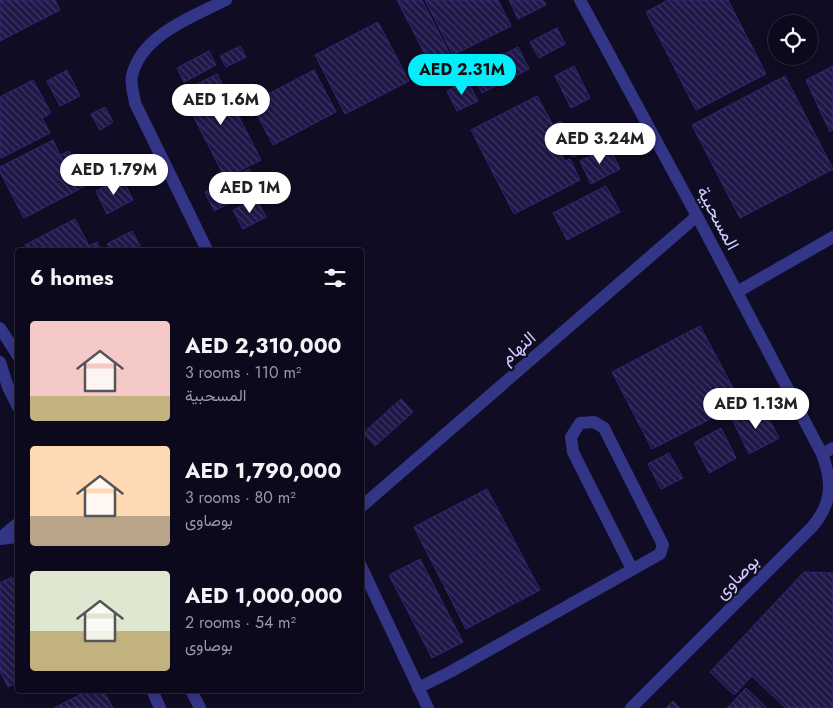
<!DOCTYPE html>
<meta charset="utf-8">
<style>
body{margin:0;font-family:Jost,Vazirmatn,sans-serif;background:#191728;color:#f1f3f6;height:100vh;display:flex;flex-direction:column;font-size:19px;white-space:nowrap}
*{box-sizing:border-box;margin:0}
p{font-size:16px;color:#9a9aa3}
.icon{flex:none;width:28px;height:28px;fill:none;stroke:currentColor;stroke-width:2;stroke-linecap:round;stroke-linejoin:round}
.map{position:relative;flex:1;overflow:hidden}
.panel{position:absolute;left:15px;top:248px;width:349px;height:445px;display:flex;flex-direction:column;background:#0b091b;border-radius:5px;box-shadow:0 2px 8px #0003,0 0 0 1px #2b2a3a}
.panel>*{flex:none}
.buttons{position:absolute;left:768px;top:15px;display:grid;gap:10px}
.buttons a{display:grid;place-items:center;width:50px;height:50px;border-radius:50%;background:#0b091b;box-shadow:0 2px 8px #0003,0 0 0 1px #2b2a3a;font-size:25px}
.price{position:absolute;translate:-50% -42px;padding:0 11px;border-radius:18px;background:#fff;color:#222;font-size:16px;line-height:32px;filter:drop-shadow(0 1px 2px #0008)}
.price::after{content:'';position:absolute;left:50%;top:30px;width:15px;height:11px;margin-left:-8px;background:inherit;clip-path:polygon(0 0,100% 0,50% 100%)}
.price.active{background:#00effa;color:#111}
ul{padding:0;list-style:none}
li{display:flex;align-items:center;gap:15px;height:125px;padding:0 15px}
li span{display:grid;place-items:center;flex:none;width:140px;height:100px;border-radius:5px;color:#555}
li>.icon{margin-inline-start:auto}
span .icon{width:60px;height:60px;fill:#fffc;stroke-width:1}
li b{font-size:21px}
h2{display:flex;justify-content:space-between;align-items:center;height:60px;padding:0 15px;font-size:21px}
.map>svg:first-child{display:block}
</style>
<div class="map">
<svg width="833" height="708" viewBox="0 0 833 708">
<defs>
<pattern id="building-back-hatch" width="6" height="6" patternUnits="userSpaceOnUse" patternTransform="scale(1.25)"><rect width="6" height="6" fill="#1e1747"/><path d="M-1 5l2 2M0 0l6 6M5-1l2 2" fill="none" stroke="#3e3863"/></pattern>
</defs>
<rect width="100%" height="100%" fill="#0f0c24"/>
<g fill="url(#building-back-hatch)" stroke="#322775">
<path d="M0,0H55L60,10L0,41Z"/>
<path d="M397,0H422L458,70L439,81Z"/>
<path d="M425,0H498L511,26L453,55Z"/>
<path d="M509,0H543L546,5L518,19Z"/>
<path d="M668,0H728L766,74L696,110L646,12Z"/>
<path d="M378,22L409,81L345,114L315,55Z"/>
<path d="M557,28L565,44L539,58L530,42Z"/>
<path d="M240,46L246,57L226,67L220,56Z"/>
<path d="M518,47L529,69L482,93L471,72Z"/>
<path d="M209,51L216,65L184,82L177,68Z"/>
<path d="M574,66L590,98L571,108L555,76Z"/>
<path d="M833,66V129L830,132L806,80Z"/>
<path d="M67,70L80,96L60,106L47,81Z"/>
<path d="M314,70L336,112L273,145L251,103Z"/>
<path d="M217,74L261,160L225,178L181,92Z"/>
<path d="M785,76L833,169L740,218L692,125Z"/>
<path d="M33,80L51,113L42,118L50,133L1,158L0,155V97Z"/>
<path d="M467,80L478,101L457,111L447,91Z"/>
<path d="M537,96L553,125L561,121L570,140L557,147L565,161L570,159L580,180L514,214L471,130Z"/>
<path d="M105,107L113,122L100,130L91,114Z"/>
<path d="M587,135L593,147L573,157L567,145Z"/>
<path d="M53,140L60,155L69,151L87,185L24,218L0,172V167Z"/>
<path d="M609,147L620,169L591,184L580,161Z"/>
<path d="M112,160L118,173L96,184L89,171Z"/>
<path d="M249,169L259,188L214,211L205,192Z"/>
<path d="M122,178L133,200L107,214L96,191Z"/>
<path d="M606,186L620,212L567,240L553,213Z"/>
<path d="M256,198L266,217L243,229L233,210Z"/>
<path d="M75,219L89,246L97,242L101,250H27L25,245Z"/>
<path d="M132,231L141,248L138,250H110L107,244Z"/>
<path d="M700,326L741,403L652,449L612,372Z"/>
<path d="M401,399L413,412L375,446L363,433Z"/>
<path d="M762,406L779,438L749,454L733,421Z"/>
<path d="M721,428L736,458L709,473L694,443Z"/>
<path d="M669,453L683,478L661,489L648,464Z"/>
<path d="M487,489L540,590L466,629L414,527Z"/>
<path d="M420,559L463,642L432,658L389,575Z"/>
<path d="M804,572L833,573V708H785L752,676L734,695L710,672Z"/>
<path d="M12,577L18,587V682L8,687L0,671V583Z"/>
<path d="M746,688L767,708H727Z"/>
<path d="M89,690H103L113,708H54Z"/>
<path d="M673,701L680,708H666Z"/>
</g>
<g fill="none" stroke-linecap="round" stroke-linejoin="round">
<g stroke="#333587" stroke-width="12">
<path d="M737,292L833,237"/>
<path d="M822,454L833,448"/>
<path d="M418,688L450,672L660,554L663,545L604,428L594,422L580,423L571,437L573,452L632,569"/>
</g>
<g stroke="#333587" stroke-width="12">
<path d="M580,0L697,216L822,454C833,482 832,504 812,527L631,708"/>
<path d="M207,250L135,103C134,95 130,84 132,76C141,35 192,17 226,0"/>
<path d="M361,507L697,216"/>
<path d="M0,538L18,523"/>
<path d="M0,539L18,537"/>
<path d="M361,566L428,708"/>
</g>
<g stroke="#333587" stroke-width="12">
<path d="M0,328L18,356"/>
<path d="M0,362L8,387L18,407"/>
<path d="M152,690L160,708"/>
<path d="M191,690L200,708"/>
</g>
</g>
<g text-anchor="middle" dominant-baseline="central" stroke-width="4.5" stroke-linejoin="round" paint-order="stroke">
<g font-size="18" fill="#d2cfff" stroke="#0f0c24">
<text transform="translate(718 218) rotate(62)">المسحبية</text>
<text transform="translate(518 348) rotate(-41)">النهام</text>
<text transform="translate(737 577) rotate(-45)">بوصاوى</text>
</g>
</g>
</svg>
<div class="buttons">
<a><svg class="icon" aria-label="locate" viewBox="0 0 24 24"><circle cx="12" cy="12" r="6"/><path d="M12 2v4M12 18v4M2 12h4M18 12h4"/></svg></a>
</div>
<b class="price active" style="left:462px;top:96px">AED 2.31M</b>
<b class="price" style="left:221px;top:126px">AED 1.6M</b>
<b class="price" style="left:600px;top:165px">AED 3.24M</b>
<b class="price" style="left:114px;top:196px">AED 1.79M</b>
<b class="price" style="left:250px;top:214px">AED 1M</b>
<b class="price" style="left:756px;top:430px">AED 1.13M</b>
<section class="panel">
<h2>6 homes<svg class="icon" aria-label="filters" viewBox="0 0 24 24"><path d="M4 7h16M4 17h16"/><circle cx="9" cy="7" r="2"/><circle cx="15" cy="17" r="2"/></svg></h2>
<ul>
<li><span style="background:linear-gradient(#f6c9c9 75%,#c2b280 0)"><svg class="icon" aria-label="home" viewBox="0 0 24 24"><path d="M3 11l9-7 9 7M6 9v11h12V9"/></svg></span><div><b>AED 2,310,000</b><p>3 rooms · 110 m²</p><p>المسحبية</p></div></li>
<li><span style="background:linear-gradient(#ffd9b3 70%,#b9a48a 0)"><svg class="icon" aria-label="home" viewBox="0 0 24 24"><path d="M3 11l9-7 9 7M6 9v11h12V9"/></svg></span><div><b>AED 1,790,000</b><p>3 rooms · 80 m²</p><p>بوصاوى</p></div></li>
<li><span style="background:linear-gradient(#dfe7d0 60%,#c2b280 0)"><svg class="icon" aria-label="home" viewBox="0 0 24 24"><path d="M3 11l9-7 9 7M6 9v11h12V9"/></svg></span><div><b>AED 1,000,000</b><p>2 rooms · 54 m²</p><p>بوصاوى</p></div></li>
</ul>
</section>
</div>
